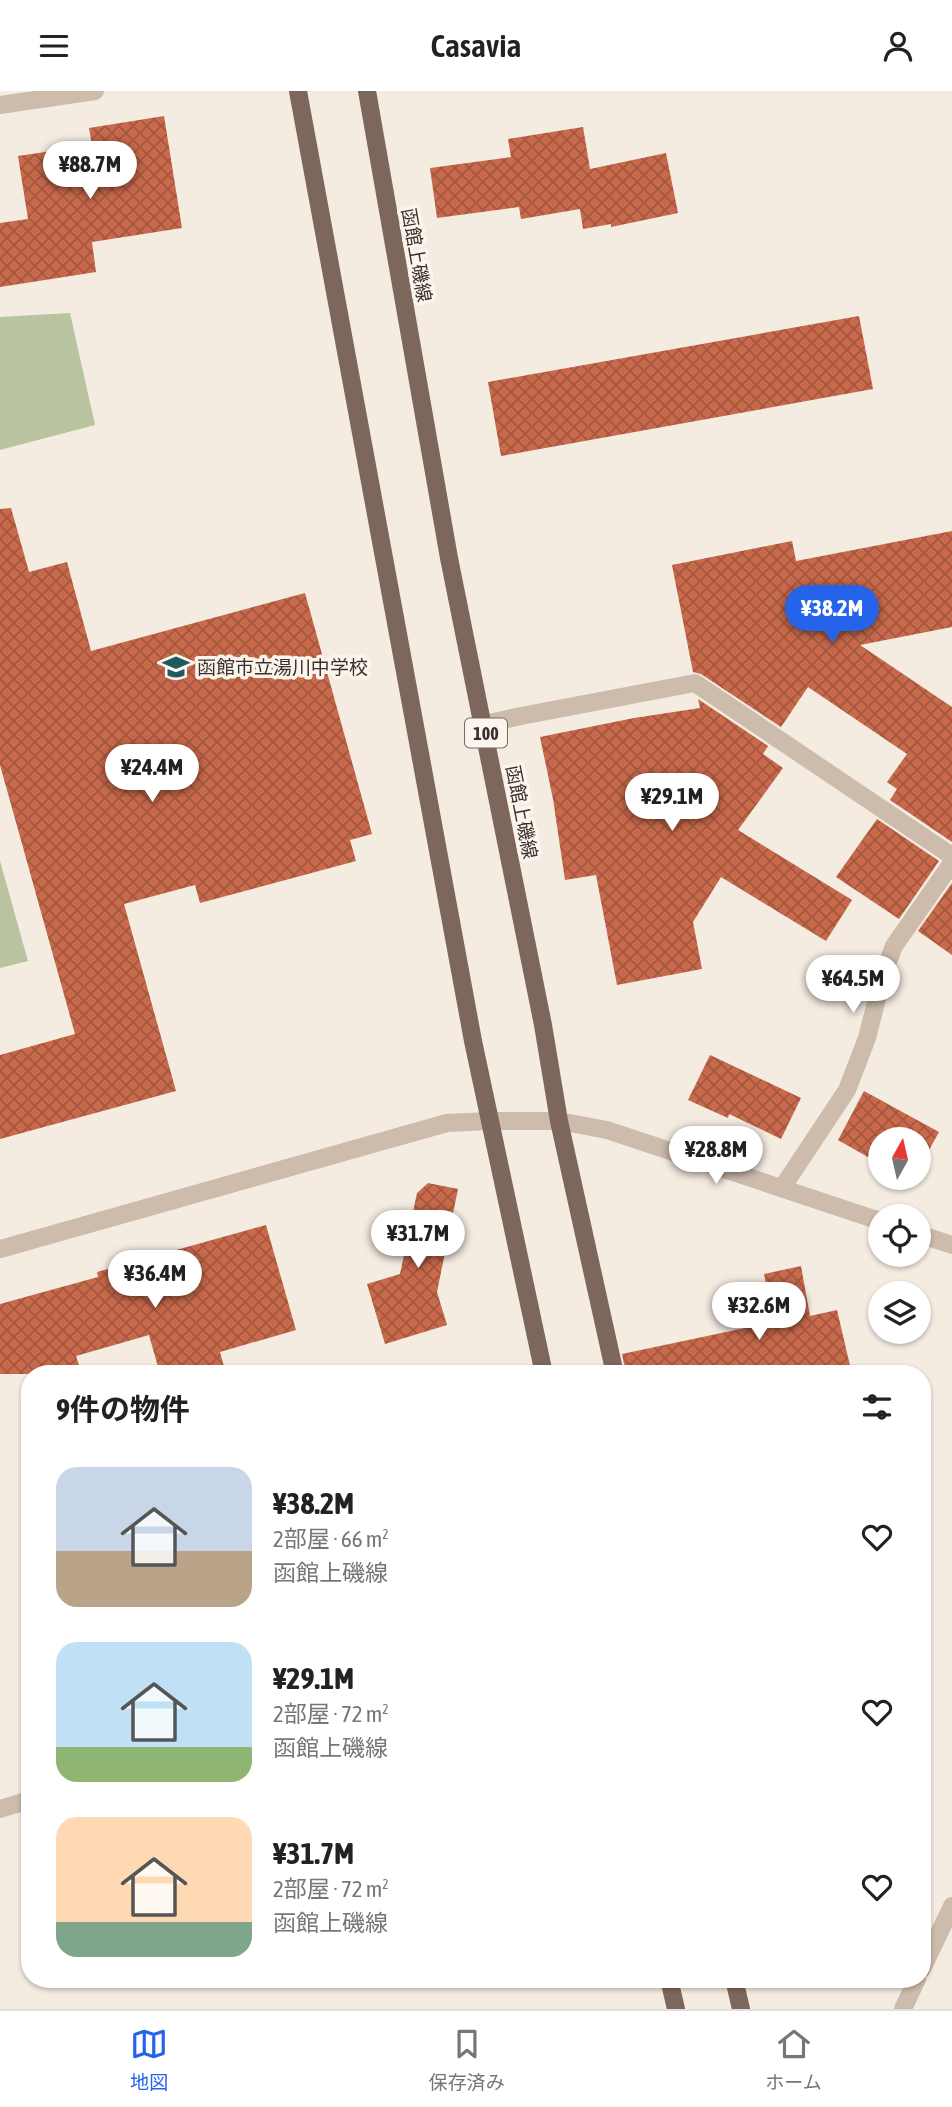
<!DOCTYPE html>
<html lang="ja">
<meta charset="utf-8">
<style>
body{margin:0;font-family:"Asap Condensed","Noto Sans JP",sans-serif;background:#f2f2f2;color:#222;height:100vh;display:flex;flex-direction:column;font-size:26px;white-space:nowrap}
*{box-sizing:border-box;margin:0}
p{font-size:23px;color:#767676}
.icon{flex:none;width:38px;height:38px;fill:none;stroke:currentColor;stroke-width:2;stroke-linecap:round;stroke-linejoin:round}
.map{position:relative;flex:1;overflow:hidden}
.details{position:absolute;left:21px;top:1274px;width:910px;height:623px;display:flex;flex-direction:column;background:#fff;border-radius:28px;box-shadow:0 2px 5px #0004}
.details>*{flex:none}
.needle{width:46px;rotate:8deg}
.controls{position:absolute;left:868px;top:1036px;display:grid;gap:14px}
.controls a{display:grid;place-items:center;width:63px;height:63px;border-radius:50%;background:#fff;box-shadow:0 2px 5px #0004;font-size:35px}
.price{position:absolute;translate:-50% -60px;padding:0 16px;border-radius:24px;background:#fff;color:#222;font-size:23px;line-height:46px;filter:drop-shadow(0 2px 4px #0008)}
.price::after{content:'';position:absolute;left:50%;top:42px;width:21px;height:16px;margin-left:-10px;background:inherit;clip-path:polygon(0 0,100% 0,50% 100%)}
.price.selected{background:#2563eb;color:#fff}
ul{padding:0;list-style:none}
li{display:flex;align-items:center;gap:21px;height:175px;padding:0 35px}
li span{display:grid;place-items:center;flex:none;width:196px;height:140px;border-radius:21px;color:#555}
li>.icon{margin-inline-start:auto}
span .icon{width:84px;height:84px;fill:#fffc;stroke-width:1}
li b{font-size:30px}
h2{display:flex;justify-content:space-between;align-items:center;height:84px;padding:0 35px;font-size:30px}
header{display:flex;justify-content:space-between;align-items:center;height:91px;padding:0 35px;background:#fff;font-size:32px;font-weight:600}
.menu{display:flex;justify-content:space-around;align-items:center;height:98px;border-top:2px solid #e0e0e0;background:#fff;font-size:19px;color:#767676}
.menu a{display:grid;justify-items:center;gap:4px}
.menu .selected{color:#2563eb}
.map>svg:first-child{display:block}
</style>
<header><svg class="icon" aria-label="menu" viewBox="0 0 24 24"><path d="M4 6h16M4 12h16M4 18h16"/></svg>Casavia<svg class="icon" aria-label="person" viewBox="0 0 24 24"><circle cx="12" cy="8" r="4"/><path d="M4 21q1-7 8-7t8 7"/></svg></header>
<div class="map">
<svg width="952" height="1918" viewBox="0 0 952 1918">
<defs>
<pattern id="building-cross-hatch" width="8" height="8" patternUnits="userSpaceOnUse" patternTransform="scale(1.75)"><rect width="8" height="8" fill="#c8694b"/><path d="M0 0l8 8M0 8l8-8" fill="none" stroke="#a4573f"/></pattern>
</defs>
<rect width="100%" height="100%" fill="#f4ebe1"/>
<g fill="#b8c4a0">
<path d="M70,222L95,334L0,359V226Z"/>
<path d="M0,770L28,870L0,877Z"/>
</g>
<g fill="url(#building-cross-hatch)">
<path d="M164,25L182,137L92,151L96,181L0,196V132L28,128L18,65L92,54L89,37Z"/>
<path d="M583,36L590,78L666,62L678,122L611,136V133L583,138L580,118L521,128L519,116L437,127L430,77L511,66L508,48Z"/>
<path d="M859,225L873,298L501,365L488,291Z"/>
<path d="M11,417L29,481L67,471L91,560L305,502L372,743L350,749L356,770L200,812L195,794L124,813L176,1000L0,1048V964L75,943L0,674V418Z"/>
<path d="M952,440V536L860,554L952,616V751L890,709L897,698L887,691L907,663L808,596L781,636L701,583L693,581L672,474L792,450L796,470Z"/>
<path d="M698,608L768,655L763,663L783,677L738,739L852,809L826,850L721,786L693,831L702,878L617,894L596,784L565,789L553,708L540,646L634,627L700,617Z"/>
<path d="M877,728L939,770L899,828L836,786Z"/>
<path d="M952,792V864L918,840Z"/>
<path d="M710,964L801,1007L781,1048L729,1023L728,1027L688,1009Z"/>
<path d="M864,1000L939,1041L919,1077V1048H880V1073L838,1049Z"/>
<path d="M428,1092L458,1098L437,1201L447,1234L385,1253L367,1193L400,1183L417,1102Z"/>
<path d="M266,1134L296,1239L220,1261L226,1283H160L149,1244L76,1265L82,1283H0V1213L98,1186L97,1181Z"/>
<path d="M801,1175L810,1225L837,1219L852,1283H626L622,1263L774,1231L764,1183Z"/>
</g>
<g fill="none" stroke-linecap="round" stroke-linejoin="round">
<g stroke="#cdbbac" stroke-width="18">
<path d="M0,14L95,0"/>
<path d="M484,633L521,625L695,592L952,765"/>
<path d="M559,1030L607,1039L880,1130"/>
<path d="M782,1097L847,999L867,947L883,884L894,855L952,772"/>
<path d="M919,1143L952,1154"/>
<path d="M0,1718L30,1709"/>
<path d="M922,1878L952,1815"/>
<path d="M903,1918L917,1888"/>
</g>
<path stroke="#cdbbac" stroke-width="18" d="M0,1158L447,1032L489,1030H559"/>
<g stroke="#7d675c" stroke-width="18">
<path d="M298,0L473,950L544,1283"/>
<path d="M367,0L449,467L543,934L559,1030L615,1283"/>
<path d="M669,1888L676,1918"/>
<path d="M734,1888L741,1918"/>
</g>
</g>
<defs>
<symbol id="school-bare" viewBox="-9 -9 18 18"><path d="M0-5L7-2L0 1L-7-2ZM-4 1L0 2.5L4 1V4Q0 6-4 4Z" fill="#1f5a5e" stroke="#fbf5ee" stroke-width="2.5" paint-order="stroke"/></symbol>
</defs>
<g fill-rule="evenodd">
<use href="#school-bare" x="157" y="557" width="38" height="38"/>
</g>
<g text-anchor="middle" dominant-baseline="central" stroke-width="7" stroke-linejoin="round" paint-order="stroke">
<rect fill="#fbf5ee" stroke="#756b66" stroke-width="2" x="465" y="627.5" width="42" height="29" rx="5"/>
<g font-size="18" font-weight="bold" fill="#3b302b">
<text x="486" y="642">100</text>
</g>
<g font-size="19" fill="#3b302b" stroke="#fbf5ee">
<text transform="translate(417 164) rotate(80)">函館上磯線</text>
<text transform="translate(522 721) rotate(79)">函館上磯線</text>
</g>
<g font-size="19" fill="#3b302b" stroke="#fbf5ee" text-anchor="start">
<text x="197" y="576">函館市立湯川中学校</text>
</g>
</g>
</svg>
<div class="controls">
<a><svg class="needle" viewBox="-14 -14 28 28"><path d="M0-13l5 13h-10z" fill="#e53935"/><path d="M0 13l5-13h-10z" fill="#767676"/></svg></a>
<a><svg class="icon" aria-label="locate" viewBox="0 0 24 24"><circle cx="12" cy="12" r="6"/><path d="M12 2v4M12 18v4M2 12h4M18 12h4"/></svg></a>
<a><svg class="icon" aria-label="layers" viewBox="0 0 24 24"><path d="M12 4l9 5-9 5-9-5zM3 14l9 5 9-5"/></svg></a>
</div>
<b class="price" style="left:90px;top:110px">¥88.7M</b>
<b class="price selected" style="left:832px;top:554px">¥38.2M</b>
<b class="price" style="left:152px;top:713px">¥24.4M</b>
<b class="price" style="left:672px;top:742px">¥29.1M</b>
<b class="price" style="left:853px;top:924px">¥64.5M</b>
<b class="price" style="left:716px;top:1095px">¥28.8M</b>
<b class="price" style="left:418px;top:1179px">¥31.7M</b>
<b class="price" style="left:155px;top:1219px">¥36.4M</b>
<b class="price" style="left:759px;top:1251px">¥32.6M</b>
<section class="details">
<h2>9件の物件<svg class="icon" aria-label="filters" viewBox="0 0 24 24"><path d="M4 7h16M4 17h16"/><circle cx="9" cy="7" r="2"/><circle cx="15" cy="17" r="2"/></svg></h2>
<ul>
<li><span style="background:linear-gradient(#c9d6e8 60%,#b9a48a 0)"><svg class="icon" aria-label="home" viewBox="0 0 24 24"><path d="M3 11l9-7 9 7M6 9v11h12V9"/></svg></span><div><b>¥38.2M</b><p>2部屋 · 66 m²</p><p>函館上磯線</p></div><svg class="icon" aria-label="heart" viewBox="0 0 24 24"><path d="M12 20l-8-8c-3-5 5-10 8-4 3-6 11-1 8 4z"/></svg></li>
<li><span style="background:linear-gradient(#bfe0f5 75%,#8fb573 0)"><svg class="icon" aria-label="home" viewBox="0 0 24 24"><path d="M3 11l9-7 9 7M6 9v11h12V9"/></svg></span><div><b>¥29.1M</b><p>2部屋 · 72 m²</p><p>函館上磯線</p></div><svg class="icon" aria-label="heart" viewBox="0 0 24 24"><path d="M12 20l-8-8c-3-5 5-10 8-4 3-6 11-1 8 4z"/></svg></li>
<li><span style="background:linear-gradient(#ffd9b3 75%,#7fa58c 0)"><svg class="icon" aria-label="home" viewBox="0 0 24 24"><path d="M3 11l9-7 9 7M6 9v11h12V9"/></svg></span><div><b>¥31.7M</b><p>2部屋 · 72 m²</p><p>函館上磯線</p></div><svg class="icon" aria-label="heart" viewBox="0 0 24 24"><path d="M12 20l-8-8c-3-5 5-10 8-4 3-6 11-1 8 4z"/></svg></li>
</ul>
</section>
</div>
<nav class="menu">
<a class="selected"><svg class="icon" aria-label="map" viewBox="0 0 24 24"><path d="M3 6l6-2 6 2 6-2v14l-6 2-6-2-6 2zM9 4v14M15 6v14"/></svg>地図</a>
<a><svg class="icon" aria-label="saved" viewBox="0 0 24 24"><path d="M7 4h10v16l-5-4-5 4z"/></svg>保存済み</a>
<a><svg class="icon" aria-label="home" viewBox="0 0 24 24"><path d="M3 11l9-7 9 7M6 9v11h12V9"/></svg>ホーム</a>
</nav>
